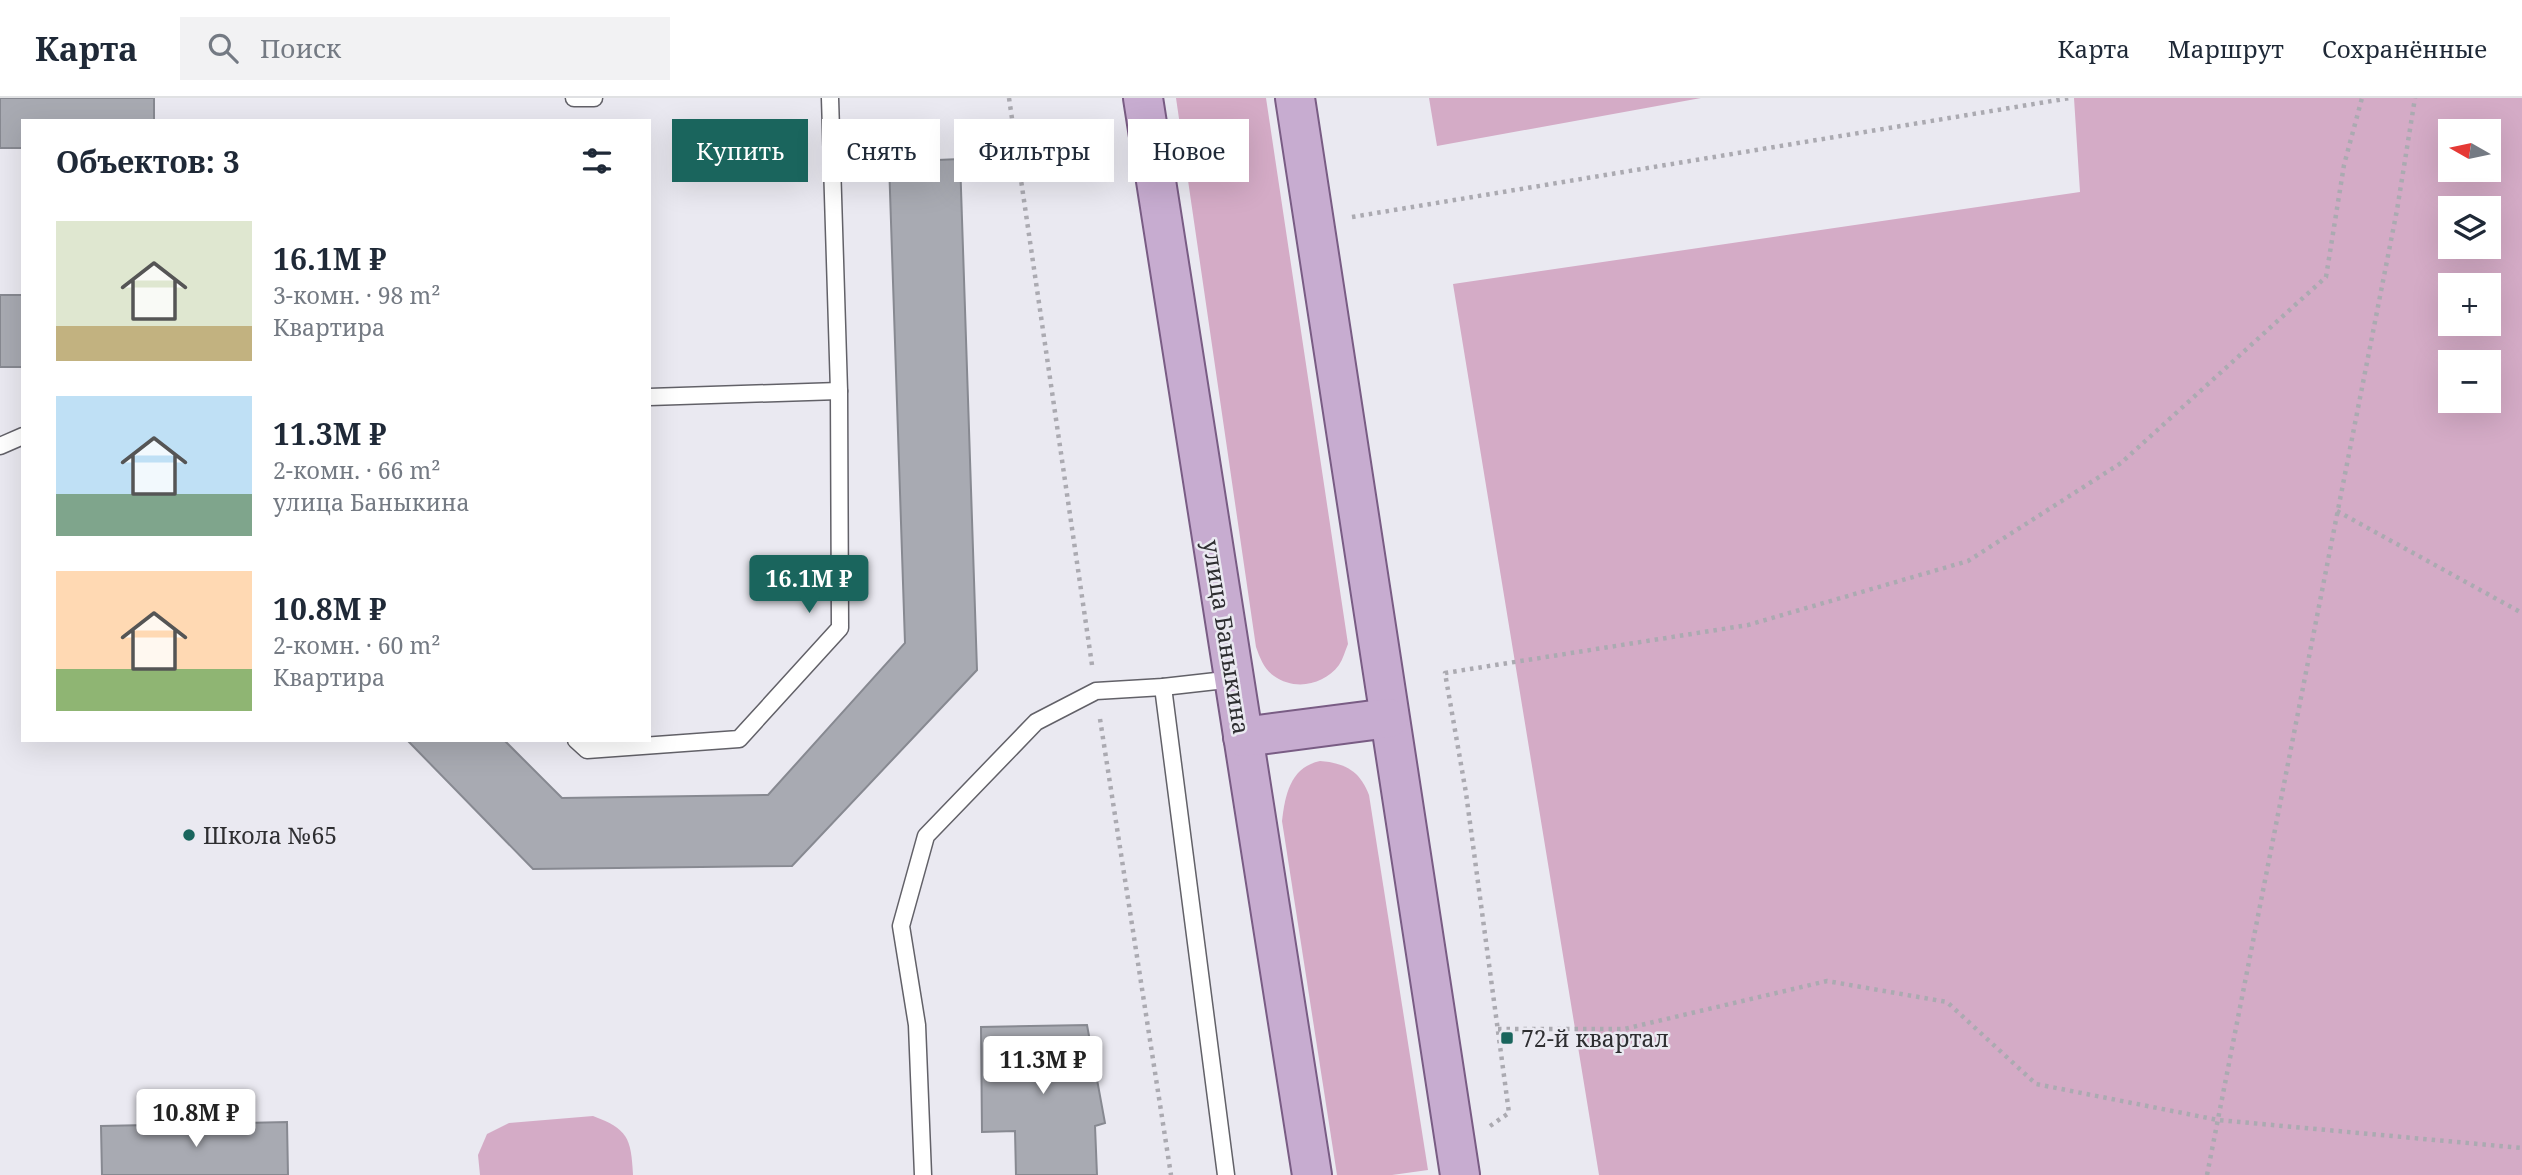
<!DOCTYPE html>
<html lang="ru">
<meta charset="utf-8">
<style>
body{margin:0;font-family:"Noto Serif",serif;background:#f2f2f3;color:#1f2937;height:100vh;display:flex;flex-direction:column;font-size:26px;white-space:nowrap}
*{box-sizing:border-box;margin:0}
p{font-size:23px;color:#747a83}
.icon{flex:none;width:38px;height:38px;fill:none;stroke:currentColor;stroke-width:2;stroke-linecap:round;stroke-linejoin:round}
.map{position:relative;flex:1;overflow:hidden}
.drawer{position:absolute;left:21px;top:21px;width:630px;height:623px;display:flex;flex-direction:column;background:#fff;border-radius:0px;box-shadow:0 7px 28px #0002}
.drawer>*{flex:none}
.hud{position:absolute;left:672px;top:21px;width:665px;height:63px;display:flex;gap:14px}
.needle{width:46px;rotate:279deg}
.buttons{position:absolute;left:2438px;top:21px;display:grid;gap:14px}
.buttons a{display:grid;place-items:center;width:63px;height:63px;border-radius:0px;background:#fff;box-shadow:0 7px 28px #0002;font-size:35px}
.price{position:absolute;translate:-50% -60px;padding:0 16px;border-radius:7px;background:#fff;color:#222;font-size:23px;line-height:46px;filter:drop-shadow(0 2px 4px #0008)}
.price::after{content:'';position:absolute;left:50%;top:42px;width:21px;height:16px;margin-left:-10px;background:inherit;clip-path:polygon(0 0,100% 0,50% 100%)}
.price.active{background:#1a655d;color:#fff}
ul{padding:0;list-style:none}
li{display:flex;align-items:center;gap:21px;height:175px;padding:0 35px}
li span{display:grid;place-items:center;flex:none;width:196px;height:140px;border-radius:0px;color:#555}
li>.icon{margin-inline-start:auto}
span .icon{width:84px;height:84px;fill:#fffc;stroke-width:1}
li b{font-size:30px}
h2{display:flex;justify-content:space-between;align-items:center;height:84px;padding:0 35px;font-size:30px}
.chip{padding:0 24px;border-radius:0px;background:#fff;box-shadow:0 7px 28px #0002;font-size:24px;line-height:63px}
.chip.active{background:#1a655d;color:#fff}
header{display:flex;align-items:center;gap:42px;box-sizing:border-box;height:98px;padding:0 35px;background:#fff;border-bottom:2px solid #e0e1e3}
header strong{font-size:33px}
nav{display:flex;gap:38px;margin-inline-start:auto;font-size:24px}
.search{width:490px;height:63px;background:#f2f2f3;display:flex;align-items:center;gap:18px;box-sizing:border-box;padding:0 24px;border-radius:0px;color:#747a83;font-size:26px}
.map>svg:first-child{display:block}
</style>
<header>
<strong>Карта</strong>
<div class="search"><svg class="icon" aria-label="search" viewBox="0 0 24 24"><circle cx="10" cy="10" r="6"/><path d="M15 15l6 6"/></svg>Поиск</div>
<nav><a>Карта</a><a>Маршрут</a><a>Сохранённые</a></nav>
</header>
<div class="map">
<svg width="2522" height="1077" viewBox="0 0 2522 1077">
<rect width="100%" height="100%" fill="#eae9f1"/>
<g fill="#d4abc6" fill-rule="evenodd">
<path d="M1176,0H1266L1348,546C1345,553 1343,561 1339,567C1324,587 1295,593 1274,578C1264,571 1260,560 1256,549Z"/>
<path d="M1429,0H1701L1437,48Z"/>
<path d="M2074,0H2522V1077H1599L1453,186L2080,94ZM2450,33H2488V72H2450ZM2450,110H2488V149H2450ZM2488,187V226H2450V187ZM2450,264H2488V303H2450Z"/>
<path d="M1320,663C1345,665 1360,673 1369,697L1428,1072L1392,1077H1337L1282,723C1285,696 1291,669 1320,663Z"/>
<path d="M593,1018C628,1031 631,1040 633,1077H480L478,1057L487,1036L509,1025Z"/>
</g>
<g fill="#a8aab2" stroke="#878991" stroke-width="2">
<path d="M0,0H154V23H23V50H0Z"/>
<path d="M960,61L977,572L792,768L533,771L407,642H504L562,700L768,697L905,545L889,64Z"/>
<rect x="0" y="197" width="23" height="72"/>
<path d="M1087,927L1105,1025L1095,1028L1097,1077H1016L1015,1033L982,1034L981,929Z"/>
<path d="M287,1024L288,1077H102L101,1028Z"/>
</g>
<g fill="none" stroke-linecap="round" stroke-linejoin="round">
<defs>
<g id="lane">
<path d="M574,0H594"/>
<path d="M649,299L839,293"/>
<path d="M0,348L23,338"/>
<path d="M1163,589L1226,1077"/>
<path d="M576,642L587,652L739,641L840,530L839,293L830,0"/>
<path d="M923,1077L917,927L901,828L926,738L1036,624L1096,593L1163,589L1234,581"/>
</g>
<g id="primary">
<path d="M1143,0L1312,1077"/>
<path d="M1295,0L1460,1077"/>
<path d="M1243,639L1389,620"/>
</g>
</defs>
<use href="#lane" stroke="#626168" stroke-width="19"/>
<use href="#primary" stroke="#795c84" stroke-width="42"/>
<g stroke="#abaab1" stroke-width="4.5" stroke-dasharray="3.5 5" stroke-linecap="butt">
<path d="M1009,0L1092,567"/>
<path d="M1352,119L2070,0"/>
<path d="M2337,413L2522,515"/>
<path d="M1100,621L1171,1077"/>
<path d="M1498,931H1624L1827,883L1947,904L2036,986L2218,1022L2522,1050"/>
<path d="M1490,1028L1509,1015L1466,695L1445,575L1748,527L1968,463L2121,365L2326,179L2344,67L2362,0"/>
<path d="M2207,1077L2397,112L2415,0"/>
</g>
<use href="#lane" stroke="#fff" stroke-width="16"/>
<use href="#primary" stroke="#c7acd0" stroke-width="38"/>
</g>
<g fill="#1a655d" stroke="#eae9f1" stroke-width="2.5">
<circle cx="189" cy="737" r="7"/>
<rect x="1500" y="933" width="14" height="14" rx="3.5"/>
</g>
<g text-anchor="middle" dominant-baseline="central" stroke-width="5" stroke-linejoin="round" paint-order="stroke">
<g font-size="23" fill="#2e2e31" stroke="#eae9f1">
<text transform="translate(1227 539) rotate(81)">улица Баныкина</text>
</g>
<g font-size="23" fill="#2e2e31" stroke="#eae9f1" text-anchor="start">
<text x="203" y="737">Школа №65</text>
<text x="1521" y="940">72-й квартал</text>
</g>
</g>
</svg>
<div class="buttons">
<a><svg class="needle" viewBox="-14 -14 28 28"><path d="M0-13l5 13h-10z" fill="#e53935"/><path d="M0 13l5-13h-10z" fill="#747a83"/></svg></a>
<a><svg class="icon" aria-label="layers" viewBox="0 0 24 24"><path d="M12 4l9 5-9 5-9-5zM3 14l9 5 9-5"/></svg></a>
<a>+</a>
<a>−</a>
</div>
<b class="price active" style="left:809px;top:517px">16.1M ₽</b>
<b class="price" style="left:1043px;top:998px">11.3M ₽</b>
<b class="price" style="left:196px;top:1051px">10.8M ₽</b>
<div class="hud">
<a class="chip active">Купить</a>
<a class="chip">Снять</a>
<a class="chip">Фильтры</a>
<a class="chip">Новое</a>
</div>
<section class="drawer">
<h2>Объектов: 3<svg class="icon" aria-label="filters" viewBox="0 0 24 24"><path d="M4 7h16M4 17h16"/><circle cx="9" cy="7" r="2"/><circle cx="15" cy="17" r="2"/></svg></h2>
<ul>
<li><span style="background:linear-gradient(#dfe7d0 75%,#c2b280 0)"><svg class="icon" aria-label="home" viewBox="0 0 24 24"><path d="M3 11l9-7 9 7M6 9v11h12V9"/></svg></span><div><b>16.1M ₽</b><p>3-комн. · 98 m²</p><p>Квартира</p></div></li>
<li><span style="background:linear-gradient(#bfe0f5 70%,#7fa58c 0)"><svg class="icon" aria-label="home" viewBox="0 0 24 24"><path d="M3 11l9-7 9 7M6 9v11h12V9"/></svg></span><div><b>11.3M ₽</b><p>2-комн. · 66 m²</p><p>улица Баныкина</p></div></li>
<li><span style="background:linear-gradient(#ffd9b3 70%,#8fb573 0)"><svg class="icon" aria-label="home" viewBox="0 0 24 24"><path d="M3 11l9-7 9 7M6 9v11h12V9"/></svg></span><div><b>10.8M ₽</b><p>2-комн. · 60 m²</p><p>Квартира</p></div></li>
</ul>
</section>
</div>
